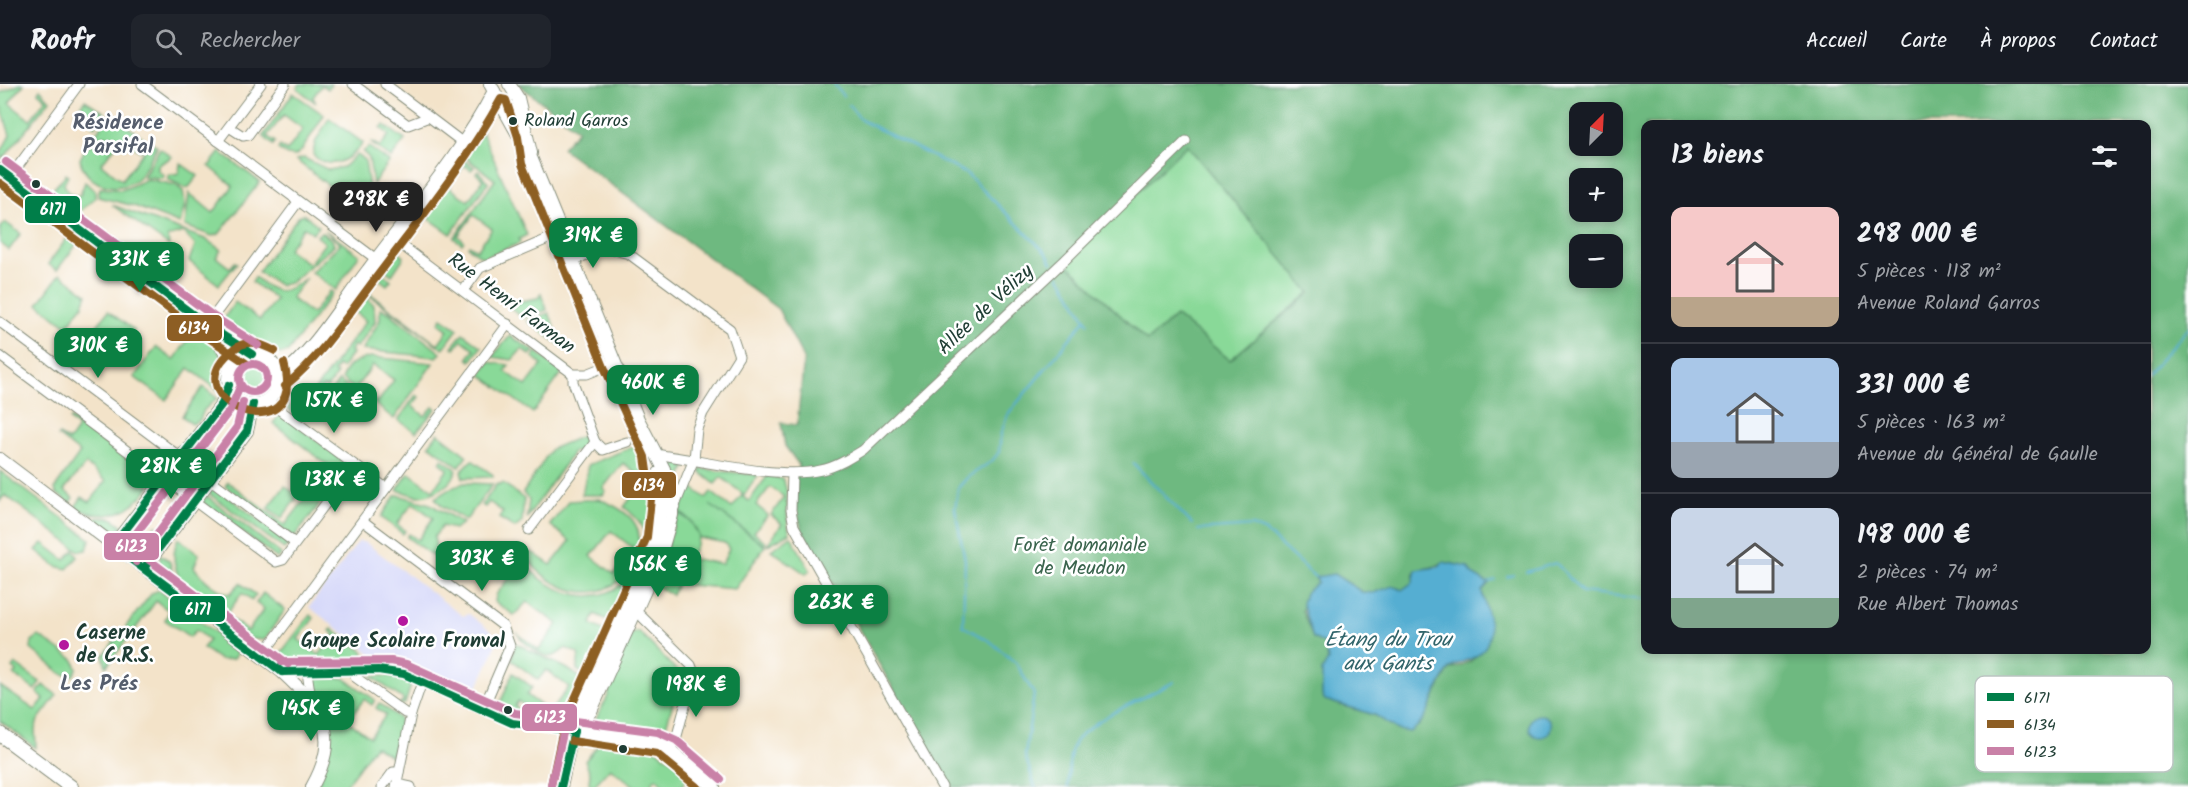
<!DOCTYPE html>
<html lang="fr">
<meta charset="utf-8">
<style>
body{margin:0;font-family:Kalam,sans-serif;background:#20242c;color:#f1f3f6;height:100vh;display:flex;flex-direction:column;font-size:22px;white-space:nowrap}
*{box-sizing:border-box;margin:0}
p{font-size:20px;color:#9ea1a6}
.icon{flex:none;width:33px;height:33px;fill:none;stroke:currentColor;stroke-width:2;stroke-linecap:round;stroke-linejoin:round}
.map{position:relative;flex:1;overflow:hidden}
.panel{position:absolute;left:1641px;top:36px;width:510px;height:534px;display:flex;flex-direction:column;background:#171b24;border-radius:12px;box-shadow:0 3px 9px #0003}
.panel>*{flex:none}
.needle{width:39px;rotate:24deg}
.buttons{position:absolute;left:1569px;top:18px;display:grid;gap:12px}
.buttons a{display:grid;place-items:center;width:54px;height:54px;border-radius:12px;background:#171b24;box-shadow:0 3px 9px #0003;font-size:30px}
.price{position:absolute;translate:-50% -51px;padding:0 14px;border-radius:12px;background:#0b8043;color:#fff;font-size:20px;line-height:39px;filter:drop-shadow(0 2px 3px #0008)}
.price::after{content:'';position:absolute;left:50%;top:36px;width:18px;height:14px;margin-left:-9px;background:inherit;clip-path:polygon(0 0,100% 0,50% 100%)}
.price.on{background:#222;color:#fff}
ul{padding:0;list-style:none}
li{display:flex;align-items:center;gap:18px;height:150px;padding:0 30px}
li+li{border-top:2px solid #363941}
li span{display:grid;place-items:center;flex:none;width:168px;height:120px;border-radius:12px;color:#555}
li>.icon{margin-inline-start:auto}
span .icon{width:72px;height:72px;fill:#fffc;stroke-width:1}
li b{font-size:26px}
h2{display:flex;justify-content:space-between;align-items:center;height:72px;padding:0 30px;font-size:26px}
header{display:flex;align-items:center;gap:36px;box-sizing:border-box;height:84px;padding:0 30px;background:#171b24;border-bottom:2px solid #363941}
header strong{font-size:28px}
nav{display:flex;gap:33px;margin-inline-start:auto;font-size:21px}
.search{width:420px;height:54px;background:#20242c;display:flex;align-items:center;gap:15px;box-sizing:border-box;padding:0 21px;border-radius:12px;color:#9ea1a6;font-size:22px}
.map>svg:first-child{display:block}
</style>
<header>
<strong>Roofr</strong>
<div class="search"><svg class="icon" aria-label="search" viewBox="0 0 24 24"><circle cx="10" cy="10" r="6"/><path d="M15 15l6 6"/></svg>Rechercher</div>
<nav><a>Accueil</a><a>Carte</a><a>À propos</a><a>Contact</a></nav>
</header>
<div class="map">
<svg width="2188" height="703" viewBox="0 0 2188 703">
<rect width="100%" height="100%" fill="#fff"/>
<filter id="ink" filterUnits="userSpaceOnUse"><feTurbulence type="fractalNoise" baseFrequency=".0167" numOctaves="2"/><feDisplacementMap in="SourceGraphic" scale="12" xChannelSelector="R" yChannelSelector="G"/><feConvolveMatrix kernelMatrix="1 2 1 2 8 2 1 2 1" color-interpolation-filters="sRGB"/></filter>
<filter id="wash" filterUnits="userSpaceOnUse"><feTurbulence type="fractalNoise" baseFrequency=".008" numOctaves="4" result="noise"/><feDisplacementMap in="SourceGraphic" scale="24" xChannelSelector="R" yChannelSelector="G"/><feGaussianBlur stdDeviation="1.35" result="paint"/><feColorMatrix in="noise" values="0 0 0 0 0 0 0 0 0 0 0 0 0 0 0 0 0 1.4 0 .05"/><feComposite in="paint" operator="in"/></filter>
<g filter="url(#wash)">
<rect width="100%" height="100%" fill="#f3e3c9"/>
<path fill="#d5d8f9" d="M359,457L366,459L463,532L469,530L492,548L496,557L494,567L472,615L407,584L382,578L309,523Z"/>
<g fill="#89d998" stroke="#548b66" stroke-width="1.5">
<path d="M20,0H24L9,19L30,36L46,15L38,8L40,5L50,16L3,75L0,70L10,51L0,19V9Z"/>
<path d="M300,0H331L328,5L322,1L313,13L316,19L297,4Z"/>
<path d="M293,9L324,31L302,66L295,72L287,71L278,65L280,62L287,67L303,45L284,31L267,52L275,58L273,61L263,52Z"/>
<path d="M85,16L105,29L95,43L92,41L96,34L83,25L78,30L75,28Z"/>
<path d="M110,30L148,57L140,67C126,57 109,45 91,56Z"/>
<path d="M329,34L363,59C351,76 330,88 313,71L315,59Z"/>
<path d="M384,41L405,56L391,74L371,59L372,58L380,63L389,51L381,44Z"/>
<path d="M482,48L527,151L519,155L520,159L483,174L468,163L469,161L477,166L492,145L473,131L458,152L464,157L462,160L454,154L495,96L464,72Z"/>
<path d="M107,54L127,61L125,64L118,59L101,80L122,96L151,58L157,62C151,72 146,87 137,95C116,111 85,101 80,75L86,63Z"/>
<path d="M1187,61L1310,208L1230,276L1176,232L1147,257L1065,178Z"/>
<path d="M369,63L389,78L373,100L369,74L363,68Z"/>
<path d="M160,64L172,73L158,81V86L164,91L163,94L143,93Z"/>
<path d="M220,68L260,98L219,150L212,152L185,142L189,109L213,129L233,102L209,82Z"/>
<path d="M357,71L365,76L369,104L355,122L296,76L304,74L329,86L343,83Z"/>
<path d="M462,75L474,83L471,86L464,81L449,103L468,117L483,96L476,89L478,87L488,98L451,150L421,129Z"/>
<path d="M180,79L198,92L189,103L185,104L168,95L169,91L179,89Z"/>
<path d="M66,90L68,92L64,100L68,108L76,112L80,111L85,98L95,107V114L77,130L50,109Z"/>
<path d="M147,95L175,101L183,107L185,120L180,140L134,122L98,113L100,104L122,106Z"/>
<path d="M112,121L205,155L221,166L216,173L230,184L235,178L237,179L219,201L189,177L195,161L183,148L168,153L169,162Z"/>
<path d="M303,130L319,142L313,149L304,143L288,165L309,180L325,159L317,152L321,148L332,156L334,161L290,199L279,201L258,188L297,134Z"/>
<path d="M5,138L21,150L9,166L0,159V145Z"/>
<path d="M325,146L359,171L336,206L311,188L340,160Z"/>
<path d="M68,153L77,160L57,186L48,180Z"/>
<path d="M396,164L404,173L392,191L381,183Z"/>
<path d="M102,172C128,192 208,245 221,271C225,279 222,299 219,307L189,284L166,316L134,293L156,263L174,276L194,247L100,174Z"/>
<path d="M378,186L391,196L387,201L378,194L368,208L438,260L448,246L439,239L442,234L458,245L443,265L364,207Z"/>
<path d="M60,190L87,210L83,221L67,242L38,220Z"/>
<path d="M255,193C276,212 284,210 306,194L291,214L312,230L330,207L333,209L288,268C268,276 237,254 220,240L235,218L260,236L276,215L252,198Z"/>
<path d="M362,209L374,221L375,238L357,263L354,261L350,267L352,269L342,284L338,282L334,288L337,290L327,304L323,302L315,320L311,317L309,321L312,323L303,336L283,322L285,318L299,328L366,237L351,224Z"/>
<path d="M541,209L547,226L523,234L508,222L521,217L538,214Z"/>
<path d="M380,224L388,228L441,269L437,273L362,266L380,236Z"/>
<path d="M108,227L134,246L129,262L114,280L85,258Z"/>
<path d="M549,229L563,263L527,237Z"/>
<path d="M463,249L481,263L471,277L468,274L474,265L462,256L455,264L452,263Z"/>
<path d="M510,252L534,267L530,271L522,265L512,276L492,273Z"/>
<path d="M537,268L562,289L533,329L480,290L489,278L509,281L505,287L526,302L542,281L533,273Z"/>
<path d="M371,273L433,279L394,335L370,316L372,314L378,318L394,296L373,281L357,302L366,310L364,313L342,295C345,280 357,276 371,273Z"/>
<circle cx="252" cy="295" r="20"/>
<path d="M339,297L351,306L336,326L321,320Z"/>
<path d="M203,303L217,314L204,326L200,336L192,340L182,332Z"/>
<path d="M416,311L419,313L412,322L425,332L433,323L436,325L416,348L398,336Z"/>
<path d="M281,329L349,381L294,454L225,402L228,398L285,441L330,383L273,339Z"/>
<path d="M71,334L151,393C152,401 146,408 141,413C123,433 99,436 75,423L82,413L90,418L106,397L86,380L64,406L73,414L70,419L56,409L55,404L80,369L58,352L59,351L69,357L78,344L70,336Z"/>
<path d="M438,349L467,372L459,383L429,361Z"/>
<path d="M582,352L587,354L580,369L574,367L527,434L529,416L523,409L551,365Z"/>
<path d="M642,359C662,406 660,434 641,481L637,478C649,451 648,442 624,423L645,395L623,379L603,404L606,407L603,411H582L588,381Z"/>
<path d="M442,375L456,385C455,400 434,411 420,412C413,412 404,408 397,406L409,389L433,406L448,385L440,378Z"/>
<path d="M472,376L493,391V393L463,394L461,387Z"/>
<path d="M666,377L686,381L676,405H675Z"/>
<path d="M701,385L758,391L743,413L749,417L768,391L782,395C792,408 783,433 790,449L766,462L782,440L771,431L784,413L770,403L756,421L768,431L754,448L766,458L764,460L710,421L765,462L735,505L678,500L684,486L695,475L722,480L729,465L725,459L700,454L692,438L680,428L690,402L706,414L711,408L732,424L743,410L721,393L715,400L700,388Z"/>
<path d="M0,387L90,455L87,466L79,467L5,411L0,417Z"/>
<path d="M464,399L493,400L466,436L443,423L435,414L449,405Z"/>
<path d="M503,399L524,415L522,438L515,444L499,434L503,428L489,418L485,423L482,421L496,401Z"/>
<path d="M214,402L289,459L284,465L208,409Z"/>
<path d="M285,402L298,412L282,434L268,424Z"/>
<path d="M398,411L430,420L463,439L454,445L442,442L434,453L437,467L434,473L407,453L409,450L418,456L433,434L413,419L397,440L405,447L403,450L381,433L395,412Z"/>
<path d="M207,412L281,470L278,475L202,418Z"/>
<path d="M599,415C629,427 649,442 634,476L628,473L633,464L611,447L591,472L614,490L621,481L629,486C602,525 548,507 526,472L530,467L551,481L570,457L550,441L569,417Z"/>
<path d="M184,417L187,419L155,462L131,444L137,441L152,446L156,441L163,446Z"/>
<path d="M679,429L691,438L699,452C693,474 681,490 672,511L652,500Z"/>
<path d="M96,434H112L123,442L115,450H108L92,439Z"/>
<path d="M129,447L153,465L144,475L123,462L122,457Z"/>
<path d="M791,452L810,486L806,490L771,466Z"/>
<path d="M178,454L199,470L194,483C203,495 215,506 230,510L240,499L256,511L252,516L242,509L226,531L248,547L264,525L256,519L263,509L285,526L264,556L251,555L183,502C174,485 171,471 178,454Z"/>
<path d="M43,459L65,476L74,466L78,473L67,485L56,482L36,466Z"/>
<path d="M160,470L170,478L172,488L183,507C168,496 157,490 160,470Z"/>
<path d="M522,476C546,510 606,530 632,488L635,491L614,539L595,530L591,540L609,549L589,592L577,586L579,570L566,564C563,566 557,571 554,572C545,575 521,558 518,550L539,566L558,540L527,518L514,531L495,518L496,511Z"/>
<path d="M159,506L239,566L233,575L220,576L203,564L209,556L196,546L190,553L165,536L169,527L156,517L130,552L127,549L126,542L152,509Z"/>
<path d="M310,531L314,534L298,555L319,571L335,551L330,547L332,545L364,568L362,576L284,579L277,574Z"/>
<path d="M635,548H639L681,591L663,653L602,643L594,639L607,614L630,551Z"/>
<path d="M120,550L128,554L106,583L103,572Z"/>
<path d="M39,552L74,576L77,585L73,592L62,590L31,565L32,557Z"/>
<path d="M515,559L566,584L586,597C564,646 560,648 518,617L515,622L533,635L498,624L513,589L532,603L527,611L550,628L569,603L546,586L538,596L512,576Z"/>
<path d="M15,580L40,598L35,606L14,591L17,588L12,584Z"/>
<path d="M371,592H390L409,598L411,601L405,620H399L404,616Z"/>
<path d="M321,594H344L375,616L372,621L364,615L348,637L370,653L386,631L376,624L379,619L399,634L400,638L392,673L375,662L344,703H317C325,673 343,630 313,606L315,595Z"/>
<path d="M43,601L57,611L38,636L35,645L36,664L0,637V602L35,626L44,615L37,609Z"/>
<path d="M600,659L656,665L691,690L681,703H666L656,694L651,700L656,703H636L610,684L593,703L589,699L590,689L585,677Z"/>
</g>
<path fill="#6eb980" stroke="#467b5a" stroke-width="1.5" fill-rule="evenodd" d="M518,0H2188V703H950L802,446C795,423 793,404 799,381L785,362L781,339L797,341L804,275L778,225L562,64L578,46ZM1580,28H1612V62H1580ZM1646,40H2146V566H1646ZM1187,61L1310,209L1230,276L1176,232L1147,257L1065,178ZM1580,94H1612V128H1580ZM1580,160H1612V194H1580ZM1443,478L1468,483L1472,490L1488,499L1482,507L1489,543L1487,560L1471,577L1449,586L1419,641L1398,646C1379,625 1344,628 1322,612V587L1328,576L1325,560L1313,554L1302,526L1318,498L1315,494L1334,490L1362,508L1373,509L1393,502L1402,506L1413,498L1414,489C1423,483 1435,485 1443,478Z"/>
<g fill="#55aed2" stroke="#3a7683" stroke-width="1.5">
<path d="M1443,478L1468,483L1472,490L1486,498H1490L1482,507C1484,523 1494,541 1488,557C1480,579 1460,574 1449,586C1433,605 1432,635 1410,648L1398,646L1375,631L1325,616L1322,612V587L1328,576L1325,560L1313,554L1302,519L1305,509L1318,498L1315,493L1334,490L1362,508L1373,509L1393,502L1402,506L1413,498L1416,486L1438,483Z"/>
<circle cx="1540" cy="642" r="11"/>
</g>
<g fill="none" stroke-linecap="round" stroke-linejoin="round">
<g stroke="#55aed2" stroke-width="2">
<path d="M834,0L843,12"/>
<path d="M849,21L861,36L967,90L1047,170L1052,179"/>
<path d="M1059,191L1088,239"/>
<path d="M2146,292L2188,244"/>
<path d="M1133,379L1192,440"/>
<path d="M1198,446L1252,442L1266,448L1315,493"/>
<path d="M1526,488L1556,479L1582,508L1646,515"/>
<path d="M1507,493L1513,491"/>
<path d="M1490,498L1495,496"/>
<path d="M1035,703L1025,671L1034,610L1016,579L991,558L963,542L965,476L955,425L958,404L968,393L992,377L999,368L1001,349L1008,330L1085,236"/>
<path d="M1068,703C1069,689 1068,670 1075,658C1089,636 1150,611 1174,598"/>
</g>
</g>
</g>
<g filter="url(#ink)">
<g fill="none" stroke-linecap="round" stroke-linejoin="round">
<defs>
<g id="minor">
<path d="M142,0L376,175"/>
<path d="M353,0L408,41L429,33L385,0"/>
<path d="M429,33L462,58"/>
<path d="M229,43L243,52L248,51L285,0"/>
<path d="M218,57L261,0"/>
<path d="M10,93L79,0"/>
<path d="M392,154L573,290H587L614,279"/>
<path d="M573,176L606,164L629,170L730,245L739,272L703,329L697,345L694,375L674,424"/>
<path d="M464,206L480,184L562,149"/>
<path d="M0,238L295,459"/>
<path d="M207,241L298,118"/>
<path d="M0,272L276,478L283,476L354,382"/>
<path d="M266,316L386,404"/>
<path d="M595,358L603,366L627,358"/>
<path d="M655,370C700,376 779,396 821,386C836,383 850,374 863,366L1065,176L1186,57"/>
<path d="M792,390L791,426L794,442L942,703"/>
<path d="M363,437L503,542L510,562L486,618"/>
<path d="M529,446L595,358L573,298V290"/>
<path d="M633,524L691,581L694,589L675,659L670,665"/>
<path d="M261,573L508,240"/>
<path d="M354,586L355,593L405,629L411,630"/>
<path d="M282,588L378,586L404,590L512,639L574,647"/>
<path d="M307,588L311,615"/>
<path d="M397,700L411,703"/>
<path d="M382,703L393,688H399"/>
<path d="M396,703L411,630L422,598"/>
</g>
<g id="tertiary">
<path d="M490,0L532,76L638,335L664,385L672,415V431L660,473L591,627L574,647"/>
<path d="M509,0L518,14L531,69"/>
<path d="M0,86L207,241L252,270"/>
<path d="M211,247L233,280"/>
<circle cx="253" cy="295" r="25"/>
<path d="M278,294C315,267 340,222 368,186C411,128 461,71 494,7"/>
<path d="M0,375L282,588C322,625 342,649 312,703"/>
<path d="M113,462L222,320L229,301"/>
<path d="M144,484L247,347L253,320"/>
<path d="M574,647L661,660L714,703"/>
<path d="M561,703L571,656L583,623L657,456L662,415L659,389"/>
</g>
<path id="secondary" d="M0,650L71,703"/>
</defs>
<use href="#minor" stroke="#89907e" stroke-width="11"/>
<use href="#tertiary" stroke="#89907e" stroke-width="14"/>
<use href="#secondary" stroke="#89907e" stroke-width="16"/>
<use href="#minor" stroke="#fff" stroke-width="9"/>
<use href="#tertiary" stroke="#fff" stroke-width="12"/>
<use href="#secondary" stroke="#fff" stroke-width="14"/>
<defs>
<g id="bus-1">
<path d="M0,86L207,241L252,270"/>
<path d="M113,462L282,588"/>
<path d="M113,462L222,320L229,301"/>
<path d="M144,484L247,347L253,320"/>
<path d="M282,588L378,586L404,590L512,639L574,647"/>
<path d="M561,703L574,647"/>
</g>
<g id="bus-2">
<path d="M0,99L201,249L246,279"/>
<path d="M275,267C259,259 248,254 233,266C167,318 309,371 284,279"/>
<path d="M285,302C324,270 350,227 381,187C423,131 467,77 501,15L506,16L518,53L522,80L604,283L645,373L651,415L647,453L573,619L561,654L551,701"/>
<path d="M572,657L657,670L697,703"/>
</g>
<g id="bus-3">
<path d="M6,78L213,232L258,261"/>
<circle cx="253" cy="294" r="14"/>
<path d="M239,305L230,326L128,460L288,580"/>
<path d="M136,478L237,343L243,318"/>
<path d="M282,578L391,577L406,580L515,629L658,648L676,656L721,695"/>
<path d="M551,701L564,645"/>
</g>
</defs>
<use href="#bus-1" stroke="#fff" stroke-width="12"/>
<use href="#bus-2" stroke="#fff" stroke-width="12"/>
<use href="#bus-3" stroke="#fff" stroke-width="12"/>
<use href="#bus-1" stroke="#007e49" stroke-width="8"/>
<use href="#bus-2" stroke="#8d5e24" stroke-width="8"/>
<use href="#bus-3" stroke="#c981a7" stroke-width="8"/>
</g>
</g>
<g fill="#1f3d34" stroke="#fff" stroke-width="2">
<circle cx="513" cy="37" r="5"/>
<circle cx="36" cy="100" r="5"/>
<circle cx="508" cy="626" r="5"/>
<circle cx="623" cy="665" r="5"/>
</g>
<g fill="#b5179e" stroke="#fff" stroke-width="2">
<circle cx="403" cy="537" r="6"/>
<circle cx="64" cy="561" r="6"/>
</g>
<g text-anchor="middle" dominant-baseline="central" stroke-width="5" stroke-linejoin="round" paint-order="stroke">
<g font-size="18" fill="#1f3d34" stroke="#fff" text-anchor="start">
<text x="524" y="37">Roland Garros</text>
</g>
<g font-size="20" fill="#1f3d34" stroke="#fff">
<text transform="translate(511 220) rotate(37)">Rue Henri Farman</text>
<text transform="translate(986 226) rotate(-43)">Allée de Vélizy</text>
</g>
<g font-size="20" fill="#3a644d" stroke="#fff">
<text x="1080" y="462">Forêt domaniale<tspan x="1080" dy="23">de Meudon</tspan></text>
</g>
<g font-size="20" font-weight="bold" fill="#1f3d34" stroke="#fff" text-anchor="start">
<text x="76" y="550">Caserne<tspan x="76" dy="23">de C.R.S.</tspan></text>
<text x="403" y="558" text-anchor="middle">Groupe Scolaire Fronval</text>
</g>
<g font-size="21" font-weight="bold" fill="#565e6d" stroke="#fff">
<text x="118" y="39">Résidence<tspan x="118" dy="24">Parsifal</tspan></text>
<text x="99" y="600">Les Prés</text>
</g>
<g font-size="21" font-style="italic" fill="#32656b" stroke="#fff">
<text x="1388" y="556">Étang du Trou<tspan x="1388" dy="24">aux Gants</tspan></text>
</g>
</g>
<rect x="1975" y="592" width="198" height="96" rx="9" fill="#fff" stroke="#bcc5c2" stroke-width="1.5"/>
<rect x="1987" y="609" width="27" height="8" fill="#007e49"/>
<rect x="1987" y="636" width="27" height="8" fill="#8d5e24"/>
<rect x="1987" y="663" width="27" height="8" fill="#c981a7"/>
<g font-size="16" fill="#1f3d34">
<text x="2024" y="619">6171</text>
<text x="2024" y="646">6134</text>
<text x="2024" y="673">6123</text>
</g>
<g stroke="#fff" stroke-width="2">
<rect x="24" y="111" width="57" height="29" rx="6" fill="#007e49"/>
<rect x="166" y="230" width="57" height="28" rx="6" fill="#8d5e24"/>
<rect x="621" y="387" width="56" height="28" rx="6" fill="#8d5e24"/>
<rect x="103" y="448" width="57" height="29" rx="6" fill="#c981a7"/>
<rect x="169" y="511" width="57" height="28" rx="6" fill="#007e49"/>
<rect x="521" y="619" width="57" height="29" rx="6" fill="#c981a7"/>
</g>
<g font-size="16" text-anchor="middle" font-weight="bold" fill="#fff">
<text x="53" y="131">6171</text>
<text x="194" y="250">6134</text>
<text x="649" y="407">6134</text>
<text x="131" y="468">6123</text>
<text x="198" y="531">6171</text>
<text x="550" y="639">6123</text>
</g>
</svg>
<div class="buttons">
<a><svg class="needle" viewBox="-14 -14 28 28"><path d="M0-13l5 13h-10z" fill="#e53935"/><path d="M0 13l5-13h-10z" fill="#9ea1a6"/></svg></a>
<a>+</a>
<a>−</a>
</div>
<b class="price on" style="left:376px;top:149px">298K €</b>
<b class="price" style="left:593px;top:185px">319K €</b>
<b class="price" style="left:140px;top:209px">331K €</b>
<b class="price" style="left:98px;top:295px">310K €</b>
<b class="price" style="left:653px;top:332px">460K €</b>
<b class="price" style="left:334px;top:350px">157K €</b>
<b class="price" style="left:171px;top:416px">281K €</b>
<b class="price" style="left:335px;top:429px">138K €</b>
<b class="price" style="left:482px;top:508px">303K €</b>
<b class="price" style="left:658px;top:514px">156K €</b>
<b class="price" style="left:841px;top:552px">263K €</b>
<b class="price" style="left:696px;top:634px">198K €</b>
<b class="price" style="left:311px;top:658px">145K €</b>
<section class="panel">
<h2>13 biens<svg class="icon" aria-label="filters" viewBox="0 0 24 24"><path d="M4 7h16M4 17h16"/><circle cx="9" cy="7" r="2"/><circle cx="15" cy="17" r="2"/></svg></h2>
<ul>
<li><span style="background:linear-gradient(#f6c9c9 75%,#b9a48a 0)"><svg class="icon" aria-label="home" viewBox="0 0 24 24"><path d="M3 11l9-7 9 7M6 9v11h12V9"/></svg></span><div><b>298 000 €</b><p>5 pièces · 118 m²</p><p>Avenue Roland Garros</p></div></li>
<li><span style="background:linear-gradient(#a9c7e8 70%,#9aa5b1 0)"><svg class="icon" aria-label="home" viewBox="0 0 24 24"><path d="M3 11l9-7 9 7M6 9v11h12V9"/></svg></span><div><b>331 000 €</b><p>5 pièces · 163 m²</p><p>Avenue du Général de Gaulle</p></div></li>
<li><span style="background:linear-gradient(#c9d6e8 75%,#7fa58c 0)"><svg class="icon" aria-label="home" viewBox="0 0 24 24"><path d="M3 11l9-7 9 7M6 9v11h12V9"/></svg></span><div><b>198 000 €</b><p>2 pièces · 74 m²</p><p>Rue Albert Thomas</p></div></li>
</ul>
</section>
</div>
